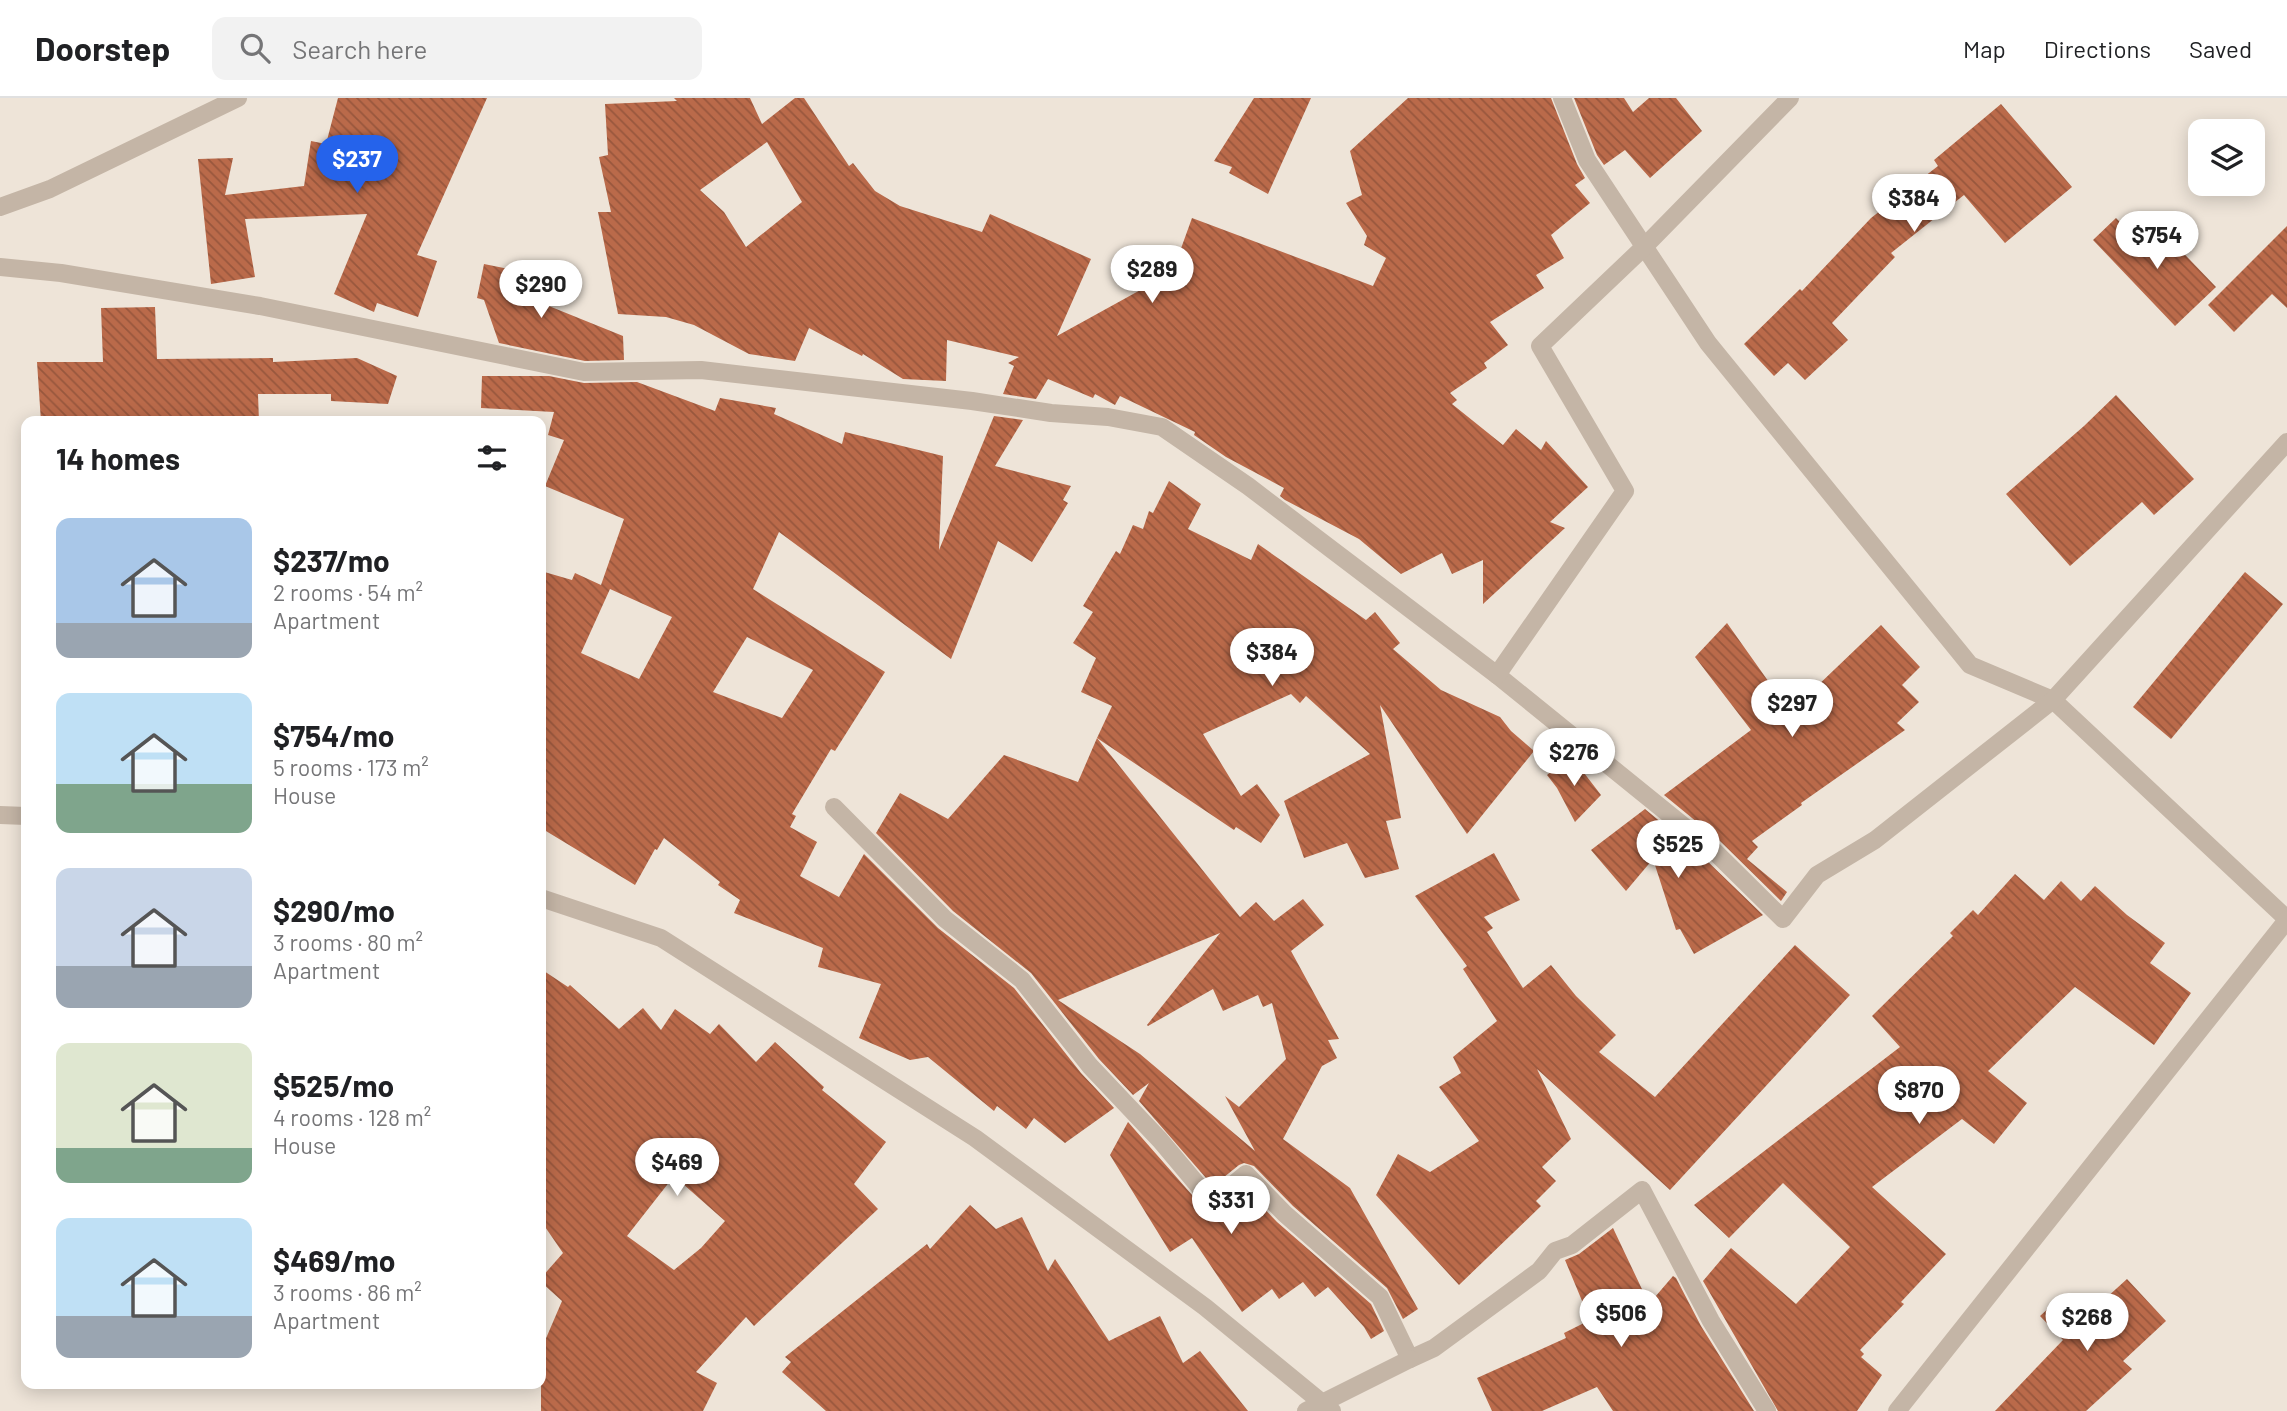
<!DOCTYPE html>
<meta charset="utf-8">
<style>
body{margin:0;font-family:Barlow,sans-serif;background:#f2f2f2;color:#202124;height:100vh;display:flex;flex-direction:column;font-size:26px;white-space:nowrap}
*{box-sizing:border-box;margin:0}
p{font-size:23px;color:#757577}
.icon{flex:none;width:38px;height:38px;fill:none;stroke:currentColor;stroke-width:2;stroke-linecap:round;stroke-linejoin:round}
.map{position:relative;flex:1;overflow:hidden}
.panel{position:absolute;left:21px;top:318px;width:525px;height:973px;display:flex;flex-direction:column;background:#fff;border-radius:14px;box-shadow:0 4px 18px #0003}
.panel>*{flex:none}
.fabs{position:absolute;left:2188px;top:21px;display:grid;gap:14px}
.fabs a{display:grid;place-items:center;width:77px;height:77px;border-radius:14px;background:#fff;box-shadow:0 4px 18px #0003;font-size:35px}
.price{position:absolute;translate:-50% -60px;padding:0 16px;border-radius:24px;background:#fff;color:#222;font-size:23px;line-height:46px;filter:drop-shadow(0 2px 4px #0008)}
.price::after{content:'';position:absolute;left:50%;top:42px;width:21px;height:16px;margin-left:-10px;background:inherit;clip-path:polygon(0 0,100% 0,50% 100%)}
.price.on{background:#2563eb;color:#fff}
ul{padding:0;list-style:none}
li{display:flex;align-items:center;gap:21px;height:175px;padding:0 35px}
li span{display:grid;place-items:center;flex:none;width:196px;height:140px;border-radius:14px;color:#555}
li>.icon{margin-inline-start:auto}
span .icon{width:84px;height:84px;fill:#fffc;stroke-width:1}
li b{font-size:30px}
h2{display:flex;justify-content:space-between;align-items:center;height:84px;padding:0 35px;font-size:30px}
header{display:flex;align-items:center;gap:42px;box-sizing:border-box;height:98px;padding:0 35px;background:#fff;border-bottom:2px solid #e0e0e0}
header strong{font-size:33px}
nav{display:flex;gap:38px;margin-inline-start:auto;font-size:24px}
.search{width:490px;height:63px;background:#f2f2f2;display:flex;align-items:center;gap:18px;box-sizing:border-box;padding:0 24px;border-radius:14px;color:#757577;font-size:26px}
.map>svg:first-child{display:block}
</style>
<header>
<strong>Doorstep</strong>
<div class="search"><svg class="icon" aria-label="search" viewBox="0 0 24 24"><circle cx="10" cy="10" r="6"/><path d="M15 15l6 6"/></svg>Search here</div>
<nav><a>Map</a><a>Directions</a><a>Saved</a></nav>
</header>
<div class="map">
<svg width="2287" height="1313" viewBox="0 0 2287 1313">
<defs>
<pattern id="building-back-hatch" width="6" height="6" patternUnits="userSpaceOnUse" patternTransform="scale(1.75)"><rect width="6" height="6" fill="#ba6a4a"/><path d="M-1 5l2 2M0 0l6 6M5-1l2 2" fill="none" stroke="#98573d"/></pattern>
</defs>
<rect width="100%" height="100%" fill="#eee4d8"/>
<g fill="url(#building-back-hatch)" fill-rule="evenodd">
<path d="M338,0H487L417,157L437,163L418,219L377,205L374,214L334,196L367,116L245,121L255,179L211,186L198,61L233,60L225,97L304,88L311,43L326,46Z"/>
<path d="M674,0H750L762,26L795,0H804L849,68L853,65L875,93L900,108L982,134L990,116L1091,161L1057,238L1164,179L1170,181L1192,120L1373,188L1386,160L1364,147L1367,138L1346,105L1362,97L1350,53L1408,0H1551L1577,66L1585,80L1575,87L1590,105L1551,137L1564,160L1536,177L1544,190L1490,224L1508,247L1484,265L1487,270L1450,295L1457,302L1452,306L1503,347L1516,331L1541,352L1546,343L1588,389L1550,424L1565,430L1483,506V462L1452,476L1442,455L1401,476L1359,441L1285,402L1280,398L1284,390L1226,359L1194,337L1195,334L1120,298L1115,307L1095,296L1093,300L1048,281L1036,301L1003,296L1014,268L1008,265L1019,259L947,242L946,283L903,281L863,256L862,258L809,230L795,263L749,256L694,227L666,219L618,216L598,114H611L599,59L608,57L605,6L677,3ZM767,44L802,104L746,149L724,114L700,92Z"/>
<path d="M1254,0H1311L1268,96L1229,75L1232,69L1214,63Z"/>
<path d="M1574,0H1624L1633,14L1649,0H1676L1702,33L1650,80L1625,52L1604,67L1597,57Z"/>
<path d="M2001,6L2072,89L2005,145L1964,97L1891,155L1895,159L1832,225L1848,242L1805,282L1788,265L1774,278L1744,246L1800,191L1802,193L1871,120L1938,68L1934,62Z"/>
<path d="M2116,120L2149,154L2166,137L2216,189L2175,228L2093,142Z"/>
<path d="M2287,128V210L2272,196L2234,234L2208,207Z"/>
<path d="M484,166L539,177L534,202L623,238L624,262L585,263L499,245L484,202L477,200Z"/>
<path d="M155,209L157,261L273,260V264L357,260L397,278L388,306L331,303V296H258L259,324H41L37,264H103L101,210Z"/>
<path d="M482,278H549L584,285L637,284L715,313L720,300L776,310L774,316L842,346L845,334L943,358L939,452L994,318L1023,322L995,368L1071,388L1063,402L1068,405L1032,464L998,443L951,561L779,434L753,491L885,574L835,653L831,651L792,716L796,718L790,729L817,744L800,778L839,799L864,756L938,830L1014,890L1081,975L1114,1010L1065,1045L1034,1020L1026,1031L997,1008L994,1013L928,959L910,962L859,940L881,886L818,869L823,850L734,815L740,802L718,787L720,784L664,740L657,752L655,751L635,787L541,730V473L572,482L575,475L601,487L624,421L545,388L564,342L548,337L554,314L481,310ZM610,491L672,519L639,581L581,555ZM747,539L813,572L782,620L713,594Z"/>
<path d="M2116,297L2194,381L2154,417L2142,404L2070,468L2006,396L2084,328Z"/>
<path d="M1169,383L1201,406L1188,431L1251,462L1258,446L1366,522L1375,514L1400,545L1393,551L1441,592L1500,619L1511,633L1534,653L1467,736L1380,607L1401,720L1386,723L1399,771L1365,780L1347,745L1304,760L1284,703L1370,656L1306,598L1300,605L1291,596L1203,636L1241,698L1257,686L1280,717L1261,745L1236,729L1234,732L1097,640L1112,608L1081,594L1096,560L1073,545L1093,514L1083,508L1116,453L1120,456L1133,427L1143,431L1149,413L1153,415Z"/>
<path d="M2245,474L2283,506L2171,641L2133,609Z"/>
<path d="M1727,525L1790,614L1881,527L1920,569L1902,587L1919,604L1897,625L1905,632L1801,705L1802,707L1752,743L1758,749L1747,761L1787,794L1781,803L1720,743L1664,697L1751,632L1695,559Z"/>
<path d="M1097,640L1240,819L1256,804L1274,823L1303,801L1324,827L1291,853L1339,941L1328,942L1337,960L1322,968L1283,1041L1350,1090L1418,1211L1403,1221L1387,1190L1293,1108L1254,1068L1244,1065L1239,1067L1213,1088L1139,1003L1149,985L1133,997L1099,961L1031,875L953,813L876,735L900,695L948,721L1004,657L1078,684ZM1220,835L1147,927L1148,928L1213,891L1223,913L1258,897L1263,909L1272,905L1286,961L1239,1009L1225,998L1255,1053L1140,956L1058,902Z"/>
<path d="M1571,658L1601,697L1575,724L1557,690L1547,677Z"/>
<path d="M1645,711L1704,760L1763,817L1694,856L1680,831L1676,832L1653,761L1626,793L1591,752Z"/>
<path d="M1494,755L1520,802L1484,819L1493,830L1487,834L1523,890L1551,867L1576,898L1616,937L1599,954L1655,999L1795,847L1850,897L1670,1092L1537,971L1571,1041L1542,1069L1556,1083L1536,1103L1541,1108L1459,1187L1376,1097L1398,1056L1430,1074L1479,1043L1439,989L1461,975L1453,959L1497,923L1463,871L1467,868L1415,798Z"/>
<path d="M2015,776L2044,802L2061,783L2081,803L2095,788L2127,817L2165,845L2150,865L2191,895L2154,947L2075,889L1988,973L2027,1005L1994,1046L1962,1021L1872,1089L1946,1156L1901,1204L1904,1206L1860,1252L1864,1256L1861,1259L1882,1277L1857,1313H1778L1703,1183L1731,1150L1796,1206L1850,1149L1783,1085L1729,1140L1694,1107L1900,949L1872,918L1953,838L1950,835L1973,812L1978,817Z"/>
<path d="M541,871L568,889L570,887L619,931L643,910L661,932L675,911L710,936L719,926L756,964L775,944L824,989L822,992L886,1044L854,1086L878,1111L754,1228L746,1219L696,1274L717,1285L703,1313H541V1252L562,1203L541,1184V1180L563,1155L541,1123ZM674,1078L725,1123L701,1150L674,1172L627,1138Z"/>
<path d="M1128,1024L1207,1114L1219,1113L1245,1091L1277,1124L1371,1206L1384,1233L1371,1241L1364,1229L1328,1189L1315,1199L1303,1184L1279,1201L1272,1191L1242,1214L1192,1140L1170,1154L1110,1057Z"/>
<path d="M970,1107L996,1131L1022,1119L1048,1173L1055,1161L1109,1243L1160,1218L1183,1265L1200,1253L1248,1313H826L782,1274L791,1264L785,1259L927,1146L930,1151Z"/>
<path d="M1613,1130L1649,1206L1673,1178L1676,1180L1701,1228L1754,1313H1613L1597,1289L1542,1313H1492L1477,1280L1566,1240L1564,1235L1590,1222L1565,1162L1579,1156Z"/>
<path d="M2127,1181L2166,1223L2123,1263L2132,1271L2086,1313H1995L2063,1242L2040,1218L2063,1197L2084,1220Z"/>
</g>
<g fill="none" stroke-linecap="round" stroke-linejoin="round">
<g stroke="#c4b5a6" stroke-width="18">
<path d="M1562,0L1587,62L1708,245L1970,567L2053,602L2287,821"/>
<path d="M0,109L50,91L238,0"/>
<path d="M0,169L61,175L260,208L584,274L701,272L972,303L1051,315L1108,319L1162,329L1248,388L1497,577L1712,751L1783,821L1817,777L1875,742L2053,602L2287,344"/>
<path d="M1497,577L1625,393L1540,248L1644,149L1790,0"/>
<path d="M834,709L945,821L1022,882L1090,968L1160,1042L1212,1104L1246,1076L1285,1116L1380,1199L1410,1261L1434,1250L1539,1173L1555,1153L1572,1147L1642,1092L1711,1223L1767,1313"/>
<path d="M0,717L26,718"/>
<path d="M541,800L661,840L975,1040L1205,1209L1332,1313"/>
<path d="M1306,1313L1410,1261"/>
<path d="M1897,1313L2287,822"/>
</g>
</g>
</svg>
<div class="fabs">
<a><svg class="icon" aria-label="layers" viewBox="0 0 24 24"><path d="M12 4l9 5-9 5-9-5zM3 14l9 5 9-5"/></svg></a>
</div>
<b class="price on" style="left:357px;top:97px">$237</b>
<b class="price" style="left:1914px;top:136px">$384</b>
<b class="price" style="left:2157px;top:173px">$754</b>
<b class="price" style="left:1152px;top:207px">$289</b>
<b class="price" style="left:541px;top:222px">$290</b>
<b class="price" style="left:1272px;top:590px">$384</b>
<b class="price" style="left:1792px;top:641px">$297</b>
<b class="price" style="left:1574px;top:690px">$276</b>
<b class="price" style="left:1678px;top:782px">$525</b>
<b class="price" style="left:1919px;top:1028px">$870</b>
<b class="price" style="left:677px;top:1100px">$469</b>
<b class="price" style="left:1231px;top:1138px">$331</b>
<b class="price" style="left:1621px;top:1251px">$506</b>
<b class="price" style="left:2087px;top:1255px">$268</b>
<section class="panel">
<h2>14 homes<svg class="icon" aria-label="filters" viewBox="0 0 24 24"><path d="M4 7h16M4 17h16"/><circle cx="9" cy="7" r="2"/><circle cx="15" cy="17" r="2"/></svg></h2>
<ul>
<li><span style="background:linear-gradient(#a9c7e8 75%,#9aa5b1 0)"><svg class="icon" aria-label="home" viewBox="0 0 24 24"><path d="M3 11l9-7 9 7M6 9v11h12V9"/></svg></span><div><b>$237/mo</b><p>2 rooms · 54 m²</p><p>Apartment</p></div></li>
<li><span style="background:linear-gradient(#bfe0f5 65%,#7fa58c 0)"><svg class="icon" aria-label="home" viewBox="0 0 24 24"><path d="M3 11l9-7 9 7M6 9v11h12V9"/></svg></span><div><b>$754/mo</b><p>5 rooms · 173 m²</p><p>House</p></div></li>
<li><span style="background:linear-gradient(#c9d6e8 70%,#9aa5b1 0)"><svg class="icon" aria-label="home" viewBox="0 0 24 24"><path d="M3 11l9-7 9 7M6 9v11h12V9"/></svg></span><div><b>$290/mo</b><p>3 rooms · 80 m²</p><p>Apartment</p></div></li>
<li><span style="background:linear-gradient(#dfe7d0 75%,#7fa58c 0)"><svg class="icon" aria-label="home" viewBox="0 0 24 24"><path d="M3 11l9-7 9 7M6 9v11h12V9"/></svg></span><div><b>$525/mo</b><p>4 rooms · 128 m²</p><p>House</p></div></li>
<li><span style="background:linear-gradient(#bfe0f5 70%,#9aa5b1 0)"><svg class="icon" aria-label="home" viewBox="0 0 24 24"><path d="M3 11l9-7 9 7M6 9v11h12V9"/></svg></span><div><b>$469/mo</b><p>3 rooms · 86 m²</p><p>Apartment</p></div></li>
</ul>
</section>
</div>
